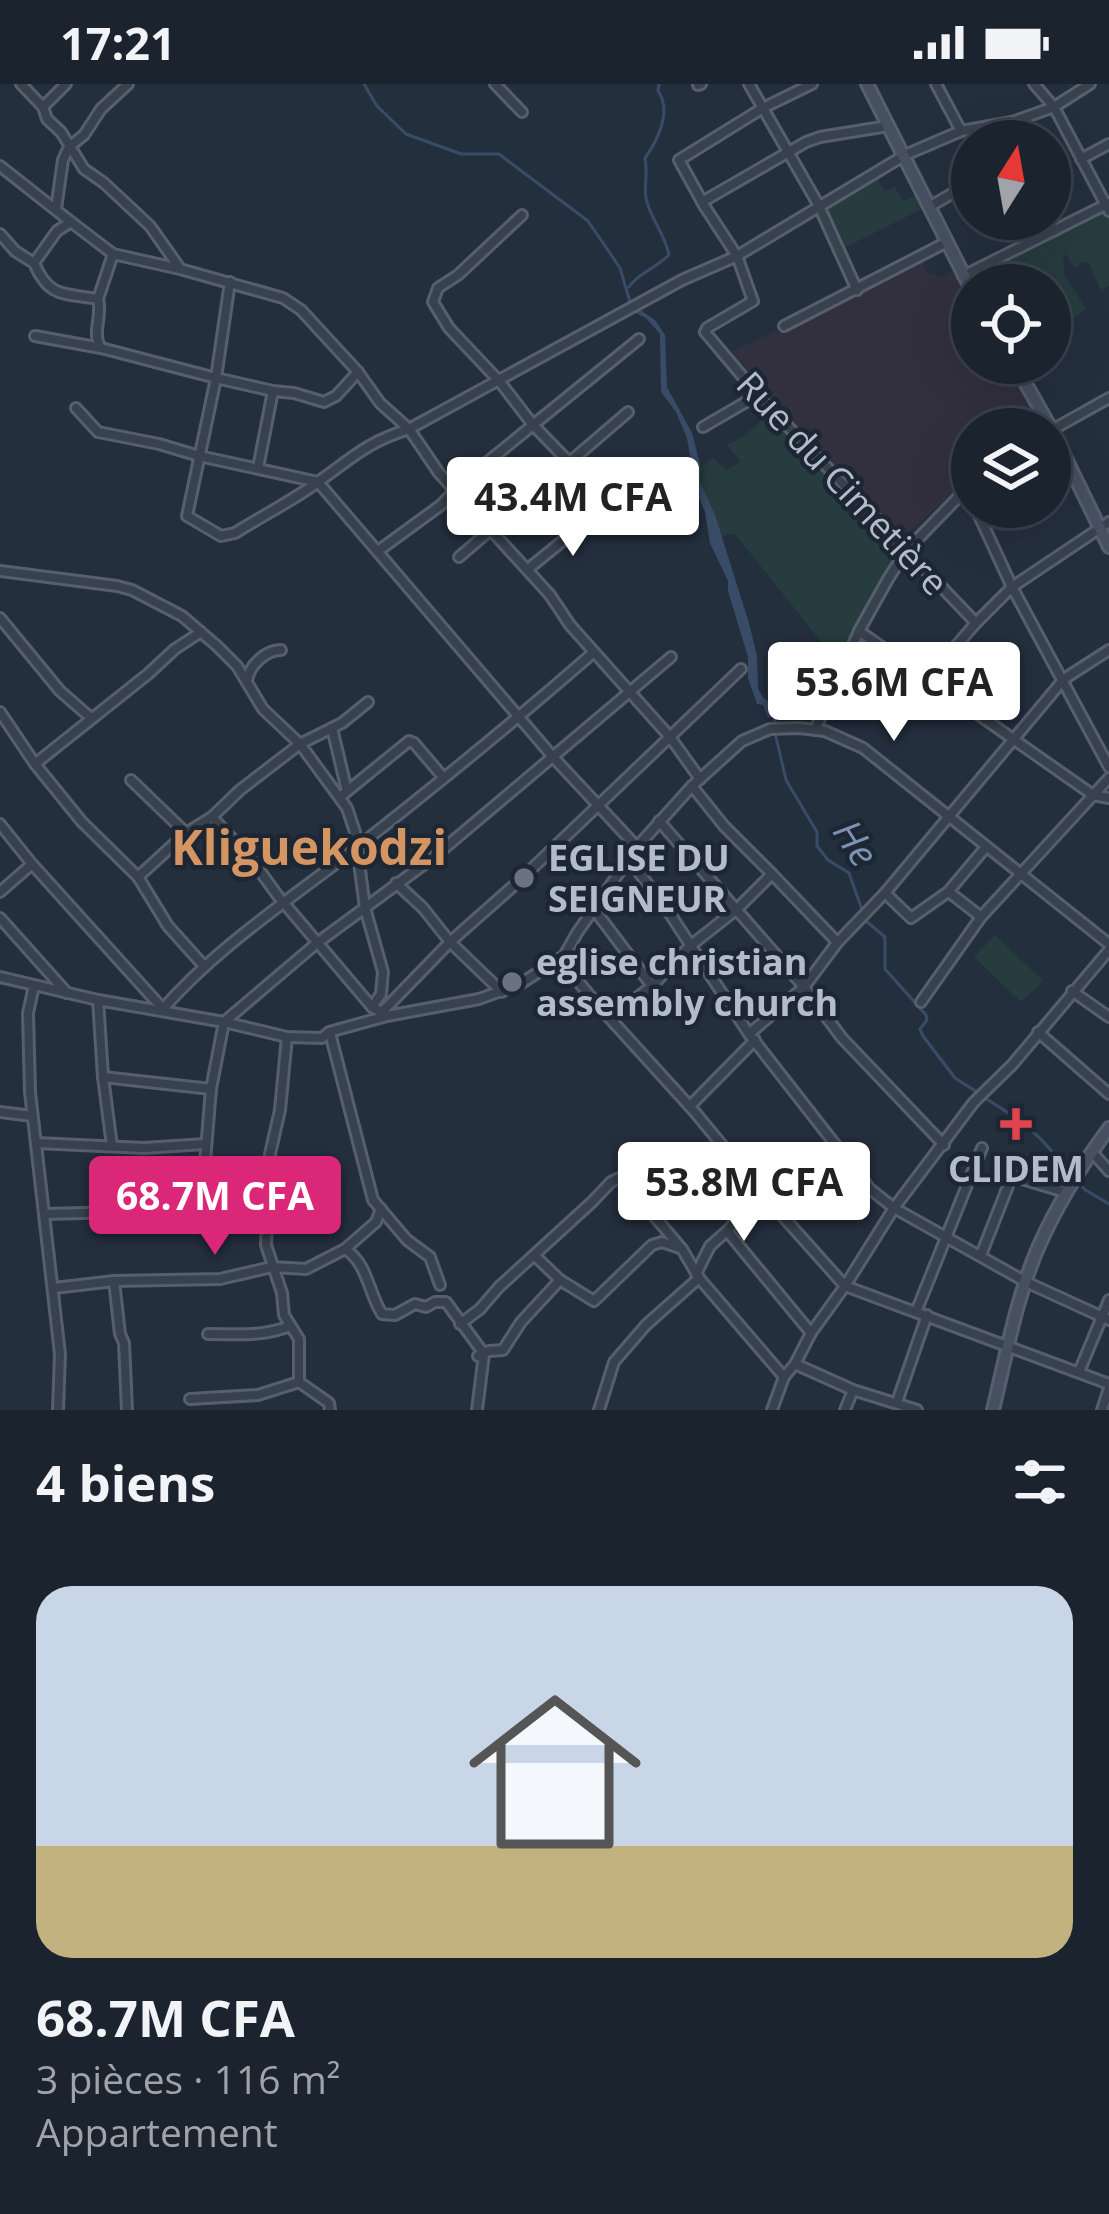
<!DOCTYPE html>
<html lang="fr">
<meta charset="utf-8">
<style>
body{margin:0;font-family:"Open Sans",sans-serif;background:#242b36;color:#f1f3f6;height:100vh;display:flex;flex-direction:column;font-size:45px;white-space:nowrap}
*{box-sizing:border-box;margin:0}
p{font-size:39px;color:#a0a4aa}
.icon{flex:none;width:66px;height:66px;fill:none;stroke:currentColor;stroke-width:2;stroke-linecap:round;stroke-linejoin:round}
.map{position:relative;height:1326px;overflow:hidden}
.panel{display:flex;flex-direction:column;background:#1b232e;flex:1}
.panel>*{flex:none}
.needle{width:78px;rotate:11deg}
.fabs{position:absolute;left:951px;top:36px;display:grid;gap:24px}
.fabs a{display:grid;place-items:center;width:120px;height:120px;border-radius:50%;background:#1b232e;box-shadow:0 12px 48px #0002,0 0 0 3px #39404a;font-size:60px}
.price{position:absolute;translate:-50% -102px;padding:0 27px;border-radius:12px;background:#fff;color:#222;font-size:39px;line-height:78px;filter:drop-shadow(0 3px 6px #0008)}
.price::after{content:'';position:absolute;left:50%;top:72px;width:36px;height:27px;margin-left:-18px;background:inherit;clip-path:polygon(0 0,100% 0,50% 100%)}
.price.current{background:#db2777;color:#fff}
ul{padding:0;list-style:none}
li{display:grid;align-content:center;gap:24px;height:636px;padding:0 36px}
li+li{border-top:3px solid #39404a}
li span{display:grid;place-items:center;height:372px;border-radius:36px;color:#555}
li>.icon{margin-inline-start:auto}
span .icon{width:216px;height:216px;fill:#fffc;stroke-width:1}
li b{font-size:51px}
h2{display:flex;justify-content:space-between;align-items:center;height:144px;padding:0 36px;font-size:51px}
.status{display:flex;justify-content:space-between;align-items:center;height:84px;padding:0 60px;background:#1b232e;direction:ltr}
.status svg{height:33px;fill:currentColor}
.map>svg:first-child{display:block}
</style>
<div class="status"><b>17:21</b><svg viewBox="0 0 49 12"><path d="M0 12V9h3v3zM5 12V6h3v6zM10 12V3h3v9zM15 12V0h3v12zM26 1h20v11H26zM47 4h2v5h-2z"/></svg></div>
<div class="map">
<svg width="1109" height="1326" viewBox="0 0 1109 1326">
<rect width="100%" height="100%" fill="#242f3e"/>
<path fill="#32303f" d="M921,177L928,191L935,189L937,195L954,186L972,218V279H1006L1040,341L1037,345H972V392L897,459L728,269L855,212Z"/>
<g fill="#263c3f">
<path d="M873,85L884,108L895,103L903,117L915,112L922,125L842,165L816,117Z"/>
<path d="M1102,128L1109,133V202L1101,206L1088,178L1081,179L1075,185L1066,171H1063L1065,192L1086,225L1050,253V201H1037C1029,189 1020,193 1008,198V201H974L971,196L973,188Z"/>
<path d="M770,329L899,466L856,541L838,579L735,450L721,452L700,398V383L713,374L726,386L741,378L727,361L744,352Z"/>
<path d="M995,851L1043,897L1021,918L974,873Z"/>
</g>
<path fill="#394c67" d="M630,219L655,236L665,251L667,303L692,349L700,380V398L715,431L749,539L757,572L758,604L762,612L774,623V633L768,634L763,621L757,620L748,594V573L728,507V497L710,459L705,428L697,410L687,354L676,328L661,308L660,250L646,234L630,226L627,220Z"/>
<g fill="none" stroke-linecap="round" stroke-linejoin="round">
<g stroke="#394c67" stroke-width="3">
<path d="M364,0L377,22L406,50L461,70H499L588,137L620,184L631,221"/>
<path d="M629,203C636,191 656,184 669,171C665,150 649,132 646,114C644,101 648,89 645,74C658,56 672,27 658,7L659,0"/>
<path d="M774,629L776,653L786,696L817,748V762L828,776L849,789L866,837L885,853V885L926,931L927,936L920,945L923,952L955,994L977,1008"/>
<path d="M985,1014C1019,1035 1046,1053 1066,1088H1073L1084,1105L1109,1120"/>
</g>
<defs>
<g id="minor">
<path d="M21,0L43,23L47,35L61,48L84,85L104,99L150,142L179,183"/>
<path d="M495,0L522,28"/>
<path d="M749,0L818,120L857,206"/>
<path d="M812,0L763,24L679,76L705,123L737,172L753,217L707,244L705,248L758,311L976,539"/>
<path d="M936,0L961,47"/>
<path d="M1034,0L1054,23L1109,127"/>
<path d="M698,1L701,0"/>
<path d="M43,23L66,0"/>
<path d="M1012,38L1018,57"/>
<path d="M1081,75L1109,60"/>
<path d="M0,82L71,138"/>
<path d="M702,118L806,58L820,53L888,42"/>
<path d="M929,123L972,98"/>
<path d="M56,125L63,76L69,63L84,51L101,25L128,0"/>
<path d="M1047,135L1053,147"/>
<path d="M0,150L15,167L34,179"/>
<path d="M963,192L1109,119"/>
<path d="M230,198L216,294L187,432L221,452L235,449C262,432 292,417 318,398C352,374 367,358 409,345L439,389L550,511L570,541L670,653L700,695"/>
<path d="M98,215L113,170"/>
<path d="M784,242L947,158"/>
<path d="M35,252L101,264L216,294L273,307L294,309L324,318L336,312L358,288"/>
<path d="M101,264C91,250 103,231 98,215C63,209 49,214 34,179L57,147L71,138L113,170L180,185L283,214L301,226L358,288L380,319L409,345L682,196L737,172L905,71L961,47L1012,38L1054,23L1090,0"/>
<path d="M76,324L98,348L159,360L199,372L318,398L553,673L637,763"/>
<path d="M703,343L758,311"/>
<path d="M1050,347L1109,314"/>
<path d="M571,380L533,341L639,255"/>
<path d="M258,384L273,307"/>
<path d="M975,423L1012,503L1109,683"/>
<path d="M378,467L441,421L464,397L533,341L500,298L449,244L433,218L438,204L458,191L522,131"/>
<path d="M459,473L628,328"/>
<path d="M528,485L592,433"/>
<path d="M0,487L117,502L132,506L182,532L217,562L237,582L263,625L300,660L347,724L355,748L365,824L383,888L381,910L372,923"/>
<path d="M0,534L60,607L91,634"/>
<path d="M859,547L1093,711L1109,714"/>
<path d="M928,594L976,539L1012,503L1109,438"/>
<path d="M247,597C249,582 265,566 281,566"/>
<path d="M0,628L35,680L82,738L138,793L168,842L203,881"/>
<path d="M332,644L347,707"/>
<path d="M815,646L859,547L888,495L906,467L972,399"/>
<path d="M35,680L148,590L175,565L201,548"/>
<path d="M131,696L186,749"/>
<path d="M692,702L724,742L772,790"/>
<path d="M340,713L409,657L414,659L443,693"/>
<path d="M212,733L252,776L278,812L372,923L386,931"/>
<path d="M659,737L804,903L842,954L944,1061"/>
<path d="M0,740L32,780L163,925"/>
<path d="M629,775L670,830L749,950L870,1105L894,1124L1026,1198L1109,1236"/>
<path d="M138,793L186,749L212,733L240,706L300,660L342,639L368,618"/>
<path d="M396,799L423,824L450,858L502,908"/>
<path d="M0,808L32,780"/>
<path d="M949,808L981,833"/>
<path d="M885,809L911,834L948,808L986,763"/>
<path d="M593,824L652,902"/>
<path d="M0,834L67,909"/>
<path d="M564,872L573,891L595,918L693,1026L761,1108L845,1202L1109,1300"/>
<path d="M0,893L98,916L224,938L287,953L322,954L329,948L387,932L479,915L520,900L564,872L577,849L637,763L692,702L742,657L770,645L799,644L825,647L863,664L1109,860"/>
<path d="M34,902L28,929L30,1008L60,1270L58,1326"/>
<path d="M1072,907L1109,933"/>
<path d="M98,916L103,993L112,1062"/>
<path d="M921,918L981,833L1109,694"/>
<path d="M161,927C216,864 286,818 351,768C434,703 515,637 594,568"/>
<path d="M383,927L450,858L519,797L741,585"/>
<path d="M611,934L652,902L690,862L737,825L772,790L837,858"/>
<path d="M1038,948L1109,1010"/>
<path d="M330,949L373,1116L407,1156L430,1173L440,1201"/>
<path d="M749,950L804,903L837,859L885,809L1064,595L1109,566"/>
<path d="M287,953L280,1026L270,1070L266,1161L282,1209L284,1231L299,1255V1298L329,1319L330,1326"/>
<path d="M103,993L211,1005"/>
<path d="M690,1022L755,956"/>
<path d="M0,1028L32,1032"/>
<path d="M36,1059L144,1064L205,1060"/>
<path d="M1092,1068L1109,1087"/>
<path d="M201,1126L211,1005L224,938L317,859L434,773L671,573"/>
<path d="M44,1130L201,1126L267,1119"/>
<path d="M727,1147L811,1249"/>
<path d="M345,1165C368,1180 368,1208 382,1230L395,1231L415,1220L426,1223L435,1218H446L484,1270L477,1326"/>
<path d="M981,1171L1012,1092L1065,1108"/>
<path d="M535,1172L560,1196"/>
<path d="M696,1190L710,1162L727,1147L761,1108"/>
<path d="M114,1197L120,1250L124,1259L127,1326"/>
<path d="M54,1204L114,1197L220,1195L272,1183L306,1185L345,1165L376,1138L381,1125"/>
<path d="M916,1228L982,1064"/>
<path d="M460,1240L480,1225L499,1203L592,1118L611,1098L623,1092L632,1097L643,1119L682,1165L699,1194L784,1293"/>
<path d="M208,1250C237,1250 262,1253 290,1242"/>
<path d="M478,1272L489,1267L503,1266L521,1238L560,1196L594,1217L652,1161L662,1158L680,1164"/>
<path d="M795,1280L853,1306"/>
<path d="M1079,1288L1109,1216"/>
<path d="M190,1315L258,1311L299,1298"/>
<path d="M897,1318L927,1231"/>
<path d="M599,1326L614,1278L646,1241L699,1194"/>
<path d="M772,1326L784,1293L795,1280L811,1249L845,1202L894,1124L974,1018L1012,981L1109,866"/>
<path d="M845,1326L853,1306L917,1326"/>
<path d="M1102,1326L1109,1304"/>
</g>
<g id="secondary">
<path d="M867,0L972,207"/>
<path d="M1014,279L1052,346L1109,463"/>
<path d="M993,1326C1006,1272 1016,1215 1038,1164C1057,1121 1081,1082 1109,1044"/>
</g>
</defs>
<use href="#minor" stroke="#565f6c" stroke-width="14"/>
<use href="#secondary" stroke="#565f6c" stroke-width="16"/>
<use href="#minor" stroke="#38414e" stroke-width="8"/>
<use href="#secondary" stroke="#465061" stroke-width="10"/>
</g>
<g fill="#6b7280" stroke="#1d2633" stroke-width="4.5">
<circle cx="524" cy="794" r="12"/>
<circle cx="512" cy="898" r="12"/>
</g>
<path fill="#e0444e" stroke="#1d2633" stroke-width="4.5" d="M1010 1022h12v12h12v12h-12v12h-12v-12h-12v-12h12z"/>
<g text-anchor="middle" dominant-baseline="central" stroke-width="9" stroke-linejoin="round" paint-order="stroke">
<g font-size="36" fill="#b4bcc9" stroke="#1d2633">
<text transform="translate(843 399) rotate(47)">Rue du Cimetière</text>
</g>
<g font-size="36" font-weight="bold" fill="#b4bcc9" stroke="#1d2633" text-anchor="start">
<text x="548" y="773">EGLISE DU<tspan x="548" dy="41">SEIGNEUR</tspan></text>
<text x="536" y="877">eglise christian<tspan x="536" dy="41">assembly church</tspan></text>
<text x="1016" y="1084" text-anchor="middle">CLIDEM</text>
</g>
<g font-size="39" font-style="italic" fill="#7c92b1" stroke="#1d2633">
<text transform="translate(857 758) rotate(57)">He</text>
</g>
<g font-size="48" font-weight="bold" fill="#d59563" stroke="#1d2633">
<text x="309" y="762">Kliguekodzi</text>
</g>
</g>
</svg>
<div class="fabs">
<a><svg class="needle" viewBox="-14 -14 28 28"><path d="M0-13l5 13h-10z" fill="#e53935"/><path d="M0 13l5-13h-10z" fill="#a0a4aa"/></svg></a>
<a><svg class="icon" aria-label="locate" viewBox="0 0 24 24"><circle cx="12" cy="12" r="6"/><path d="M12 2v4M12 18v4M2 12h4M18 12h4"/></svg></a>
<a><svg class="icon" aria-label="layers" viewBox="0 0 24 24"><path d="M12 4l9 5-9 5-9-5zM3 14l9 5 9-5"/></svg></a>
</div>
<b class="price" style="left:573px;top:475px">43.4M CFA</b>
<b class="price" style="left:894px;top:660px">53.6M CFA</b>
<b class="price" style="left:744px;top:1160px">53.8M CFA</b>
<b class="price current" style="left:215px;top:1174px">68.7M CFA</b>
</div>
<section class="panel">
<h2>4 biens<svg class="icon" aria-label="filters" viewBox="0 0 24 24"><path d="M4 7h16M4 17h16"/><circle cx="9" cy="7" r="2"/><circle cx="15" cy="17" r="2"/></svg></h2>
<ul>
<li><span style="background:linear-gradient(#c9d6e8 70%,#c2b280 0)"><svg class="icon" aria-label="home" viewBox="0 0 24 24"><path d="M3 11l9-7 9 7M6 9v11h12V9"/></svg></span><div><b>68.7M CFA</b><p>3 pièces · 116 m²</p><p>Appartement</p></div></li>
</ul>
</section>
